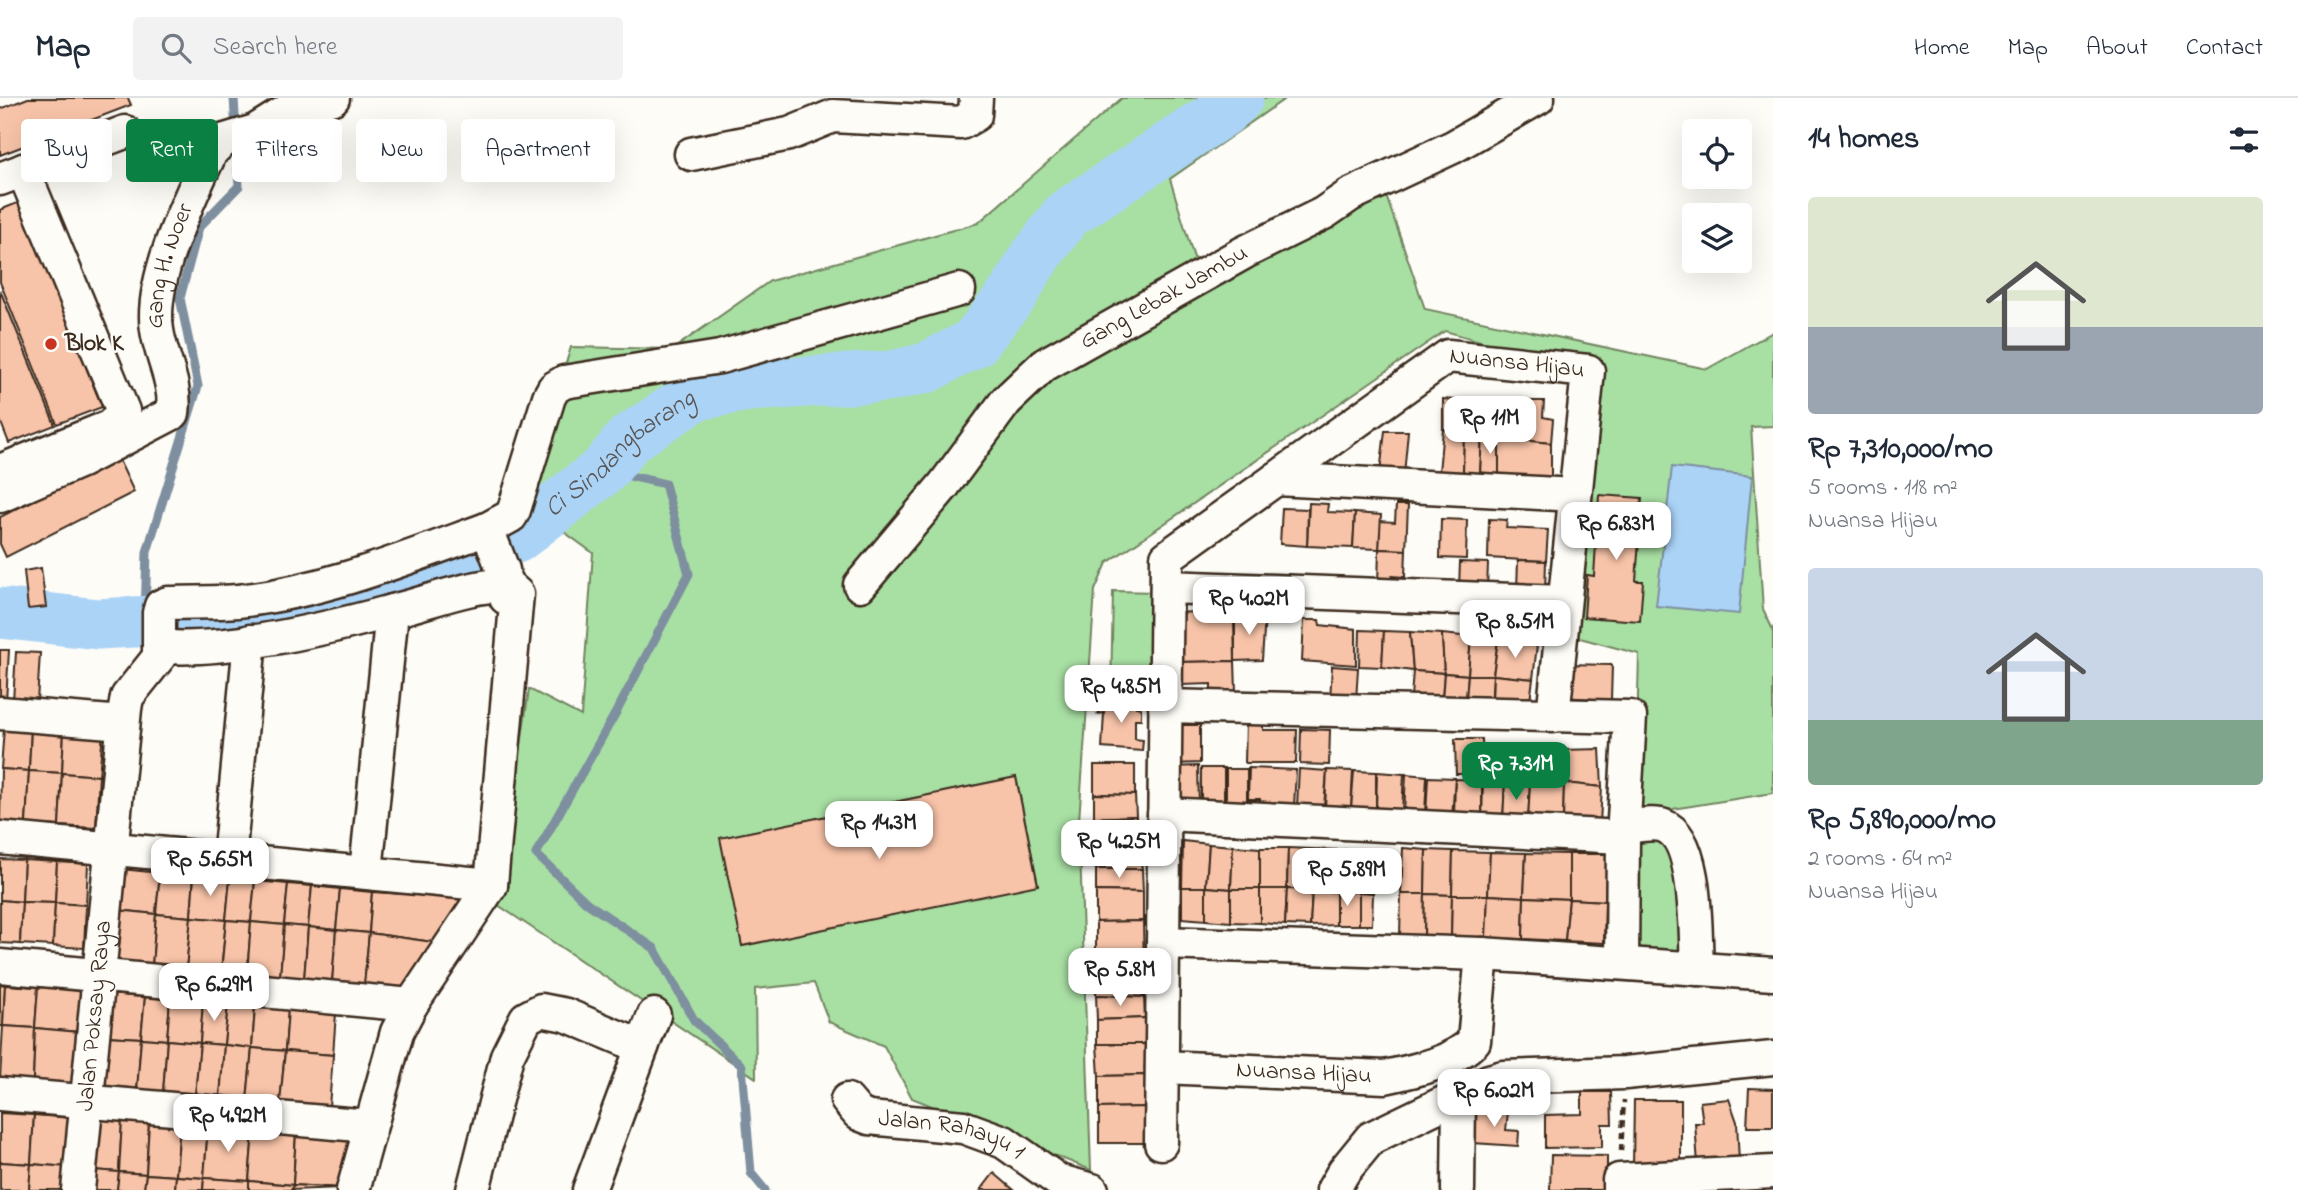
<!DOCTYPE html>
<meta charset="utf-8">
<style>
body{margin:0;font-family:"Indie Flower",sans-serif;background:#f2f2f3;color:#1f2937;height:100vh;display:flex;flex-direction:column;font-size:26px;white-space:nowrap}
*{box-sizing:border-box;margin:0}
p{font-size:23px;color:#747a83}
.icon{flex:none;width:38px;height:38px;fill:none;stroke:currentColor;stroke-width:2;stroke-linecap:round;stroke-linejoin:round}
.map{position:relative;flex:1;overflow:hidden}
.sheet{display:flex;flex-direction:column;background:#fff;width:525px}
.sheet>*{flex:none}
.hud{position:absolute;left:21px;top:21px;width:665px;height:63px;display:flex;gap:14px}
.fabs{position:absolute;left:1682px;top:21px;display:grid;gap:14px}
.fabs a{display:grid;place-items:center;width:70px;height:70px;border-radius:7px;background:#fff;box-shadow:0 7px 28px #0002;font-size:35px}
.price{position:absolute;translate:-50% -60px;padding:0 16px;border-radius:14px;background:#fff;color:#222;font-size:23px;line-height:46px;filter:drop-shadow(0 2px 4px #0008)}
.price::after{content:'';position:absolute;left:50%;top:42px;width:21px;height:16px;margin-left:-10px;background:inherit;clip-path:polygon(0 0,100% 0,50% 100%)}
.price.on{background:#0b8043;color:#fff}
ul{padding:0;list-style:none}
li{display:grid;align-content:center;gap:14px;height:371px;padding:0 35px}
li span{display:grid;place-items:center;height:217px;border-radius:7px;color:#555}
li>.icon{margin-inline-start:auto}
span .icon{width:126px;height:126px;fill:#fffc;stroke-width:1}
li b{font-size:30px}
h2{display:flex;justify-content:space-between;align-items:center;height:84px;padding:0 35px;font-size:30px}
.tag{padding:0 24px;border-radius:7px;background:#fff;box-shadow:0 7px 28px #0002;font-size:24px;line-height:63px}
.tag.on{background:#0b8043;color:#fff}
header{display:flex;align-items:center;gap:42px;box-sizing:border-box;height:98px;padding:0 35px;background:#fff;border-bottom:2px solid #e0e1e3}
header strong{font-size:33px}
nav{display:flex;gap:38px;margin-inline-start:auto;font-size:24px}
.search{width:490px;height:63px;background:#f2f2f3;display:flex;align-items:center;gap:18px;box-sizing:border-box;padding:0 24px;border-radius:7px;color:#747a83;font-size:26px}
main{display:flex;flex:1;min-height:0}
.map>svg:first-child{display:block}
</style>
<header>
<strong>Map</strong>
<div class="search"><svg class="icon" aria-label="search" viewBox="0 0 24 24"><circle cx="10" cy="10" r="6"/><path d="M15 15l6 6"/></svg>Search here</div>
<nav><a>Home</a><a>Map</a><a>About</a><a>Contact</a></nav>
</header>
<main>
<div class="map">
<svg width="1773" height="1092" viewBox="0 0 1773 1092">
<rect width="100%" height="100%" fill="#fdfcf7"/>
<filter id="ink" filterUnits="userSpaceOnUse"><feTurbulence type="fractalNoise" baseFrequency=".0143" numOctaves="2"/><feDisplacementMap in="SourceGraphic" scale="14" xChannelSelector="R" yChannelSelector="G"/><feConvolveMatrix kernelMatrix="1 2 1 2 8 2 1 2 1" color-interpolation-filters="sRGB"/></filter>
<g filter="url(#ink)">
<g fill="#a8dfa3" stroke="#728460" stroke-width="2" fill-rule="evenodd">
<path d="M1122,0H1286L1170,81L1198,173L1382,86L1425,211L1707,271L1773,234V328L1751,329L1763,511L1773,532V695L1635,717L1639,556L1565,536L1595,275L1445,233L1107,465L1095,492L1079,723L1091,1072L912,1000L884,948L829,924L814,885L755,891L756,980L498,807L529,591L581,618L593,455L523,404L571,249L673,251L770,183L978,125ZM1016,679L1038,786L743,848L721,740Z"/>
<path d="M1113,493L1156,494L1153,597L1111,596Z"/>
<path d="M1663,741C1684,769 1681,825 1681,859H1632V742Z"/>
</g>
<path fill="#abd3f6" stroke="#7e8fa0" stroke-width="2" d="M1672,369L1752,378L1739,516L1656,508Z"/>
<g fill="none" stroke-linecap="round" stroke-linejoin="round">
<g stroke="#7e8fa0" stroke-width="9">
<path d="M604,372L665,386L689,476L619,609L536,756L587,805L654,850L694,922L742,968L751,1075L765,1092"/>
<path d="M145,516L147,454L198,288L180,200L199,129L239,88L234,0"/>
</g>
<path stroke="#abd3f6" stroke-width="51" id="s1" d="M0,515L98,526L261,517L393,483L516,440L604,372L629,341L696,297L748,288L892,278L926,270L974,245L1013,196L1033,162L1067,116L1222,14L1238,0"/>
</g>
<g fill="#f8c4a9" stroke="#3b2a1e" stroke-width="2">
<path d="M28,0H128L131,7L0,57V11Z"/>
<path d="M20,104L102,309L57,326L0,184V112Z"/>
<path d="M0,192L55,327L9,345L0,322Z"/>
<path d="M1443,301L1467,303L1464,336L1443,331Z"/>
<path d="M1467,303L1486,305L1482,337L1464,336Z"/>
<path d="M1504,303L1499,340L1482,337L1486,305Z"/>
<path d="M1504,303H1544L1543,319L1553,321L1551,345L1499,340Z"/>
<path d="M1443,331L1464,336L1463,376L1439,374Z"/>
<path d="M1385,333H1408L1404,377L1380,375Z"/>
<path d="M1464,336L1482,337L1480,376H1463Z"/>
<path d="M1482,337L1499,340V376H1480Z"/>
<path d="M1499,340L1551,345V385L1499,376Z"/>
<path d="M118,360L134,394L6,459L0,446V419Z"/>
<path d="M1599,397L1642,400L1636,483H1643L1640,523L1584,519L1587,477L1594,478Z"/>
<path d="M1309,405L1328,406L1327,414L1355,415L1353,450L1307,448Z"/>
<path d="M1396,407H1408L1406,452L1379,451L1380,423L1395,424Z"/>
<path d="M1282,410L1308,411L1307,448L1280,446Z"/>
<path d="M1355,415L1381,417L1379,451L1353,450Z"/>
<path d="M1441,421L1467,422L1466,461L1440,460Z"/>
<path d="M1489,421L1507,422L1506,430L1548,432L1546,463L1488,460Z"/>
<path d="M1379,451L1406,452L1405,479L1392,478L1391,487H1378Z"/>
<path d="M1518,462L1546,463L1545,494L1517,492Z"/>
<path d="M1460,464L1488,465L1487,491L1459,490Z"/>
<path d="M41,470L46,509L28,511L24,473Z"/>
<path d="M1216,513V524H1234L1235,563L1178,564L1176,515Z"/>
<path d="M1235,516L1265,518L1262,562L1235,563Z"/>
<path d="M1304,522H1319L1320,527L1356,531V567L1302,563Z"/>
<path d="M1360,532L1384,533L1382,569L1359,568Z"/>
<path d="M1384,533L1410,534L1413,573L1382,569Z"/>
<path d="M1410,534L1442,536L1444,575L1413,573Z"/>
<path d="M1442,536L1471,539L1468,577L1444,575Z"/>
<path d="M1471,539L1498,542L1493,577H1468Z"/>
<path d="M1498,542L1537,547L1533,581L1493,577Z"/>
<path d="M0,552H9L6,603H0Z"/>
<path d="M16,554L40,555L37,604L13,603Z"/>
<path d="M1235,563L1236,594L1211,595V586L1181,587L1178,564Z"/>
<path d="M1564,566L1612,567L1611,602L1562,599Z"/>
<path d="M1332,568L1358,570L1356,603L1330,602Z"/>
<path d="M1413,573L1444,575L1442,602L1411,599Z"/>
<path d="M1444,575L1468,577L1466,601L1442,602Z"/>
<path d="M1468,577H1493L1491,611L1466,601Z"/>
<path d="M1493,577L1533,581L1529,610L1492,604Z"/>
<path d="M1107,601H1137L1136,609L1141,610V621H1135V641L1143,642L1142,653L1102,650L1104,615L1098,616Z"/>
<path d="M1246,623H1263V632H1297L1296,665H1245Z"/>
<path d="M1171,627H1200V665L1171,666Z"/>
<path d="M4,630L31,631L29,673L1,671Z"/>
<path d="M31,631L64,633L62,675L29,673Z"/>
<path d="M1301,631L1330,632L1329,667L1300,666Z"/>
<path d="M64,633L103,635L99,678L62,675Z"/>
<path d="M1455,641H1482L1483,676H1456Z"/>
<path d="M1600,651L1602,689L1564,685L1562,652Z"/>
<path d="M1094,667H1135V697L1094,696Z"/>
<path d="M1198,668L1199,709L1174,710L1173,669Z"/>
<path d="M1201,670H1224V710L1201,711Z"/>
<path d="M1249,670L1296,672L1294,708L1260,716V701H1248Z"/>
<path d="M1,671L29,673L26,726L0,724Z"/>
<rect x="1226" y="671" width="21" height="39"/>
<path d="M1299,671L1327,673L1324,709L1297,708Z"/>
<path d="M1327,672L1353,673L1351,711L1325,710Z"/>
<path d="M29,673L62,675L59,728L26,726Z"/>
<path d="M1354,673L1376,674V713L1351,711Z"/>
<path d="M1377,674L1404,676L1402,714L1376,713Z"/>
<path d="M62,675L99,678L96,730L59,728Z"/>
<path d="M1406,676L1427,678L1425,715H1404Z"/>
<path d="M1016,679L1038,787L742,848L720,740Z"/>
<path d="M1428,679L1455,680L1452,719L1426,718Z"/>
<path d="M1455,681L1482,682V723L1454,720Z"/>
<path d="M1483,682L1505,683L1503,723H1482Z"/>
<path d="M1505,683L1530,684L1528,724L1503,723Z"/>
<path d="M1530,684L1564,685L1563,724H1528Z"/>
<path d="M1564,685L1602,689L1600,726L1563,724Z"/>
<path d="M1094,696L1135,697L1136,718L1094,720Z"/>
<path d="M1136,718L1138,743L1095,745L1094,720Z"/>
<path d="M1138,743L1142,771H1096L1095,745Z"/>
<path d="M1183,743L1209,746L1206,789H1182Z"/>
<path d="M1209,746L1233,748L1231,791L1206,789Z"/>
<path d="M1233,748L1260,750V791H1231Z"/>
<path d="M1260,750H1288L1287,791H1260Z"/>
<path d="M1288,750L1311,751L1312,792L1287,791Z"/>
<path d="M1403,750L1426,752L1425,796H1401Z"/>
<path d="M1311,751L1338,752L1336,794L1312,792Z"/>
<path d="M1359,751H1372L1373,795L1359,794Z"/>
<path d="M1359,751V794H1336L1338,752Z"/>
<path d="M1426,752L1453,753L1452,797L1425,796Z"/>
<path d="M1453,753L1490,754L1488,797H1452Z"/>
<path d="M1490,754L1526,755L1524,799L1488,797Z"/>
<path d="M1526,755L1569,756V801L1524,799Z"/>
<path d="M1569,756H1607L1605,803L1569,801Z"/>
<path d="M0,761L24,762L22,804L0,802Z"/>
<path d="M24,762L57,764L55,805L22,804Z"/>
<path d="M57,764L88,766L86,807L55,805Z"/>
<path d="M121,771L160,775L156,816L117,812Z"/>
<path d="M1096,771H1142L1143,794L1096,793Z"/>
<path d="M160,775L194,778L191,819L156,816Z"/>
<path d="M194,778L230,781L226,822L191,819Z"/>
<path d="M230,781L255,783L251,824L226,822Z"/>
<path d="M255,783L288,786L284,827L251,824Z"/>
<path d="M288,786L312,788L308,829L284,827Z"/>
<path d="M312,788L340,791L336,832L308,829Z"/>
<path d="M1182,789H1206V822L1182,820Z"/>
<path d="M1206,789L1231,791V824L1206,822Z"/>
<path d="M340,791L372,794L369,835L336,832Z"/>
<path d="M1231,791H1260V825L1231,824Z"/>
<path d="M1260,791H1287L1285,827L1260,825Z"/>
<path d="M1287,791L1312,792L1310,828L1285,827Z"/>
<path d="M1312,792L1336,794V827L1310,828Z"/>
<path d="M1096,793L1143,794V823L1096,824Z"/>
<path d="M372,794L468,800L440,845L369,835Z"/>
<rect x="1336" y="794" width="23" height="33"/>
<path d="M1359,794L1373,795L1372,827H1359Z"/>
<path d="M1401,796H1425L1424,839H1400Z"/>
<path d="M1425,796L1452,797L1451,840L1424,839Z"/>
<path d="M1452,797H1488L1486,840H1451Z"/>
<path d="M1488,797L1524,799L1523,841L1486,840Z"/>
<path d="M1524,799L1569,801L1565,843L1523,841Z"/>
<path d="M1569,801L1605,803L1604,845L1565,843Z"/>
<path d="M0,802L22,804L20,846L0,845Z"/>
<path d="M22,804L55,805L53,848L20,846Z"/>
<path d="M55,805L86,807L84,850L53,848Z"/>
<path d="M117,812L156,816L152,869L112,865Z"/>
<path d="M156,816L191,819L186,872L152,869Z"/>
<path d="M191,819L226,822L221,875L186,872Z"/>
<path d="M226,822L251,824L247,877L221,875Z"/>
<path d="M1143,823L1144,869H1096V824Z"/>
<path d="M251,824L284,827L280,880L247,877Z"/>
<path d="M284,827L308,829L304,882L280,880Z"/>
<path d="M308,829L336,832L332,885L304,882Z"/>
<path d="M336,832L369,835L364,888L332,885Z"/>
<path d="M369,835L440,845L413,892L364,888Z"/>
<path d="M1096,869L1144,870V899L1096,897Z"/>
<path d="M0,886L5,887L3,928H0Z"/>
<path d="M5,887L38,889L35,930L3,928Z"/>
<path d="M38,889L83,892L79,934L35,930Z"/>
<path d="M109,896L145,899L141,940L106,938Z"/>
<path d="M1096,897L1144,899L1145,920L1097,922Z"/>
<path d="M145,899L170,901L167,942L141,940Z"/>
<path d="M170,901L203,904L200,945L167,942Z"/>
<path d="M203,904L228,906L224,947L200,945Z"/>
<path d="M228,906L255,909L252,950L224,947Z"/>
<path d="M255,909L288,911L285,953L252,950Z"/>
<path d="M288,911L336,915L333,957L285,953Z"/>
<path d="M1145,920L1146,946H1097V922Z"/>
<path d="M3,928L35,930L33,983L0,981Z"/>
<path d="M35,930L79,934L76,986L33,983Z"/>
<path d="M106,938L141,940L137,993L102,990Z"/>
<path d="M141,940L167,942L163,995L137,993Z"/>
<path d="M167,942L200,945L195,998L163,995Z"/>
<path d="M200,945L224,947L220,1000L195,998Z"/>
<path d="M1097,946H1146L1147,977L1099,978Z"/>
<path d="M224,947L252,950L247,1003L220,1000Z"/>
<path d="M252,950L285,953L280,1005L247,1003Z"/>
<path d="M285,953L333,957L329,1009L280,1005Z"/>
<path d="M1147,977L1148,1009L1099,1010V978Z"/>
<path d="M1749,990L1773,991V1029H1747Z"/>
<path d="M1582,994H1611L1612,1026H1602V1049L1545,1050V1017L1582,1016Z"/>
<path d="M1729,1001L1737,1024L1739,1064L1698,1066L1695,1025H1703L1700,1004Z"/>
<path d="M1634,1002H1681V1071L1633,1070Z"/>
<path d="M1148,1009L1149,1045H1099V1010Z"/>
<path d="M1475,1012L1508,1014L1506,1032L1519,1033L1518,1048L1473,1045Z"/>
<path d="M0,1015L34,1017L31,1066L0,1064Z"/>
<path d="M34,1017L71,1020L68,1069L31,1066Z"/>
<path d="M97,1021L122,1023L119,1074L93,1072Z"/>
<path d="M122,1023L149,1025L146,1076L119,1074Z"/>
<path d="M149,1025L180,1027L176,1078L146,1076Z"/>
<path d="M180,1027L208,1029L204,1080L176,1078Z"/>
<path d="M208,1029L253,1033L249,1083L204,1080Z"/>
<path d="M253,1033L296,1035L293,1087L249,1083Z"/>
<path d="M296,1035L351,1039L340,1090L293,1087Z"/>
<path d="M1551,1057L1607,1058V1092H1550Z"/>
<path d="M0,1064L31,1066L29,1092H0Z"/>
<path d="M31,1066L68,1069L66,1092H29Z"/>
<path d="M93,1072L119,1074L117,1092H92Z"/>
<path d="M119,1074L146,1076L144,1092H117Z"/>
<path d="M994,1075L1014,1092H981Z"/>
<path d="M146,1076L176,1078L175,1092H144Z"/>
<path d="M176,1078L204,1080L203,1092H175Z"/>
<path d="M204,1080L249,1083V1092H203Z"/>
<path d="M249,1083L293,1087L292,1092H249Z"/>
<path d="M293,1087L340,1090L292,1092Z"/>
</g>
<g fill="none" stroke-linecap="round" stroke-linejoin="round">
<defs>
<g id="minor">
<path d="M691,56L789,36L833,18L961,25L975,17L976,0"/>
<path d="M0,81L125,34"/>
<path d="M0,373L111,328L123,313L23,72"/>
<path d="M1276,381L1575,397"/>
<path id="s2" d="M0,398L81,363L173,315C177,285 161,260 157,232C149,181 190,100 211,54L222,43L255,33L287,13L333,0"/>
<path id="s3" d="M860,487L944,387L1006,303L1044,267L1245,154L1324,115L1350,97L1453,49L1538,0"/>
<path d="M1167,489L1564,504"/>
<path d="M511,495L506,500L503,472L487,431L511,418L514,412L549,299L554,290L564,284L720,259L959,192"/>
<path d="M159,557L167,549C235,553 330,530 396,512C432,503 470,487 507,487L517,496L491,787L411,907L397,934L353,1092"/>
<path d="M159,557V515L161,508L168,505C191,504 215,505 238,503C323,494 407,460 487,431"/>
<path d="M1165,608L1630,619L1623,739L1622,865"/>
<path d="M0,615L123,625"/>
<path d="M1164,716L1623,739"/>
<path d="M1626,729C1636,728 1654,724 1664,728C1699,741 1695,838 1697,871"/>
<path d="M0,740L491,787"/>
<path d="M229,761L250,543"/>
<path d="M366,774L392,513"/>
<path d="M1163,845L1482,856L1773,876"/>
<path d="M0,868L411,907"/>
<path id="s4" d="M1162,969L1385,979C1413,973 1453,965 1474,943L1482,856"/>
<path d="M0,996L370,1028"/>
<path id="s5" d="M847,1002L859,1016L869,1020L963,1029L1004,1044L1059,1083L1092,1092"/>
<path id="s6" d="M1161,1045L1167,459L1448,258L1588,273L1553,618"/>
<path id="s7" d="M78,1092L125,611L127,599L167,549"/>
<path d="M473,1092L507,958L526,920L541,912L566,917L642,949"/>
<path d="M589,1092L654,917"/>
<path d="M1333,1092L1344,1073L1371,1040L1489,983L1503,979L1625,975L1773,960"/>
<path d="M1458,1092L1459,997"/>
<path d="M1619,1092V1082L1773,1074"/>
</g>
</defs>
<use href="#minor" stroke="#3b2a1e" stroke-width="37"/>
<path stroke="#3b2a1e" stroke-width="4.5" stroke-dasharray="7 5" stroke-linecap="butt" d="M1621,1053L1624,1002"/>
<use href="#minor" stroke="#fdfcf7" stroke-width="32"/>
</g>
</g>
<circle fill="#c8321e" stroke="#fdfcf7" stroke-width="2.5" cx="51" cy="246" r="7"/>
<g text-anchor="middle" dominant-baseline="central" stroke-width="5" stroke-linejoin="round" paint-order="stroke">
<g font-size="24" fill="#3b2a1e" stroke="#fdfcf7">
<text stroke="none"><textPath href="#s2" startOffset="343">Gang H. Noer</textPath></text>
<text stroke="none"><textPath href="#s3" startOffset="425">Gang Lebak Jambu</textPath></text>
<text stroke="none"><textPath href="#s6" startOffset="1001">Nuansa Hijau</textPath></text>
<text stroke="none"><textPath href="#s7" startOffset="175">Jalan Poksay Raya</textPath></text>
<text stroke="none"><textPath href="#s4" startOffset="142">Nuansa Hijau</textPath></text>
<text stroke="none"><textPath href="#s5" startOffset="114">Jalan Rahayu 1</textPath></text>
</g>
<g font-size="24" font-weight="bold" fill="#3b2a1e" stroke="#fdfcf7" text-anchor="start">
<text x="65" y="246">Blok K</text>
</g>
<g font-size="26" font-style="italic" fill="#575454" stroke="#fdfcf7">
<text stroke="none"><textPath href="#s1" startOffset="663">Ci Sindangbarang</textPath></text>
</g>
</g>
</svg>
<div class="fabs">
<a><svg class="icon" aria-label="locate" viewBox="0 0 24 24"><circle cx="12" cy="12" r="6"/><path d="M12 2v4M12 18v4M2 12h4M18 12h4"/></svg></a>
<a><svg class="icon" aria-label="layers" viewBox="0 0 24 24"><path d="M12 4l9 5-9 5-9-5zM3 14l9 5 9-5"/></svg></a>
</div>
<b class="price" style="left:1490px;top:358px">Rp 11M</b>
<b class="price" style="left:1616px;top:464px">Rp 6.83M</b>
<b class="price" style="left:1249px;top:539px">Rp 4.02M</b>
<b class="price" style="left:1515px;top:562px">Rp 8.51M</b>
<b class="price" style="left:1121px;top:627px">Rp 4.85M</b>
<b class="price on" style="left:1516px;top:704px">Rp 7.31M</b>
<b class="price" style="left:879px;top:763px">Rp 14.3M</b>
<b class="price" style="left:1119px;top:782px">Rp 4.25M</b>
<b class="price" style="left:210px;top:800px">Rp 5.65M</b>
<b class="price" style="left:1347px;top:810px">Rp 5.89M</b>
<b class="price" style="left:1120px;top:910px">Rp 5.8M</b>
<b class="price" style="left:214px;top:925px">Rp 6.29M</b>
<b class="price" style="left:1494px;top:1031px">Rp 6.02M</b>
<b class="price" style="left:228px;top:1056px">Rp 4.92M</b>
<div class="hud">
<a class="tag">Buy</a>
<a class="tag on">Rent</a>
<a class="tag">Filters</a>
<a class="tag">New</a>
<a class="tag">Apartment</a>
</div>
</div>
<section class="sheet">
<h2>14 homes<svg class="icon" aria-label="filters" viewBox="0 0 24 24"><path d="M4 7h16M4 17h16"/><circle cx="9" cy="7" r="2"/><circle cx="15" cy="17" r="2"/></svg></h2>
<ul>
<li><span style="background:linear-gradient(#dfe7d0 60%,#9aa5b1 0)"><svg class="icon" aria-label="home" viewBox="0 0 24 24"><path d="M3 11l9-7 9 7M6 9v11h12V9"/></svg></span><div><b>Rp 7,310,000/mo</b><p>5 rooms · 118 m²</p><p>Nuansa Hijau</p></div></li>
<li><span style="background:linear-gradient(#c9d6e8 70%,#7fa58c 0)"><svg class="icon" aria-label="home" viewBox="0 0 24 24"><path d="M3 11l9-7 9 7M6 9v11h12V9"/></svg></span><div><b>Rp 5,890,000/mo</b><p>2 rooms · 64 m²</p><p>Nuansa Hijau</p></div></li>
</ul>
</section>
</main>
